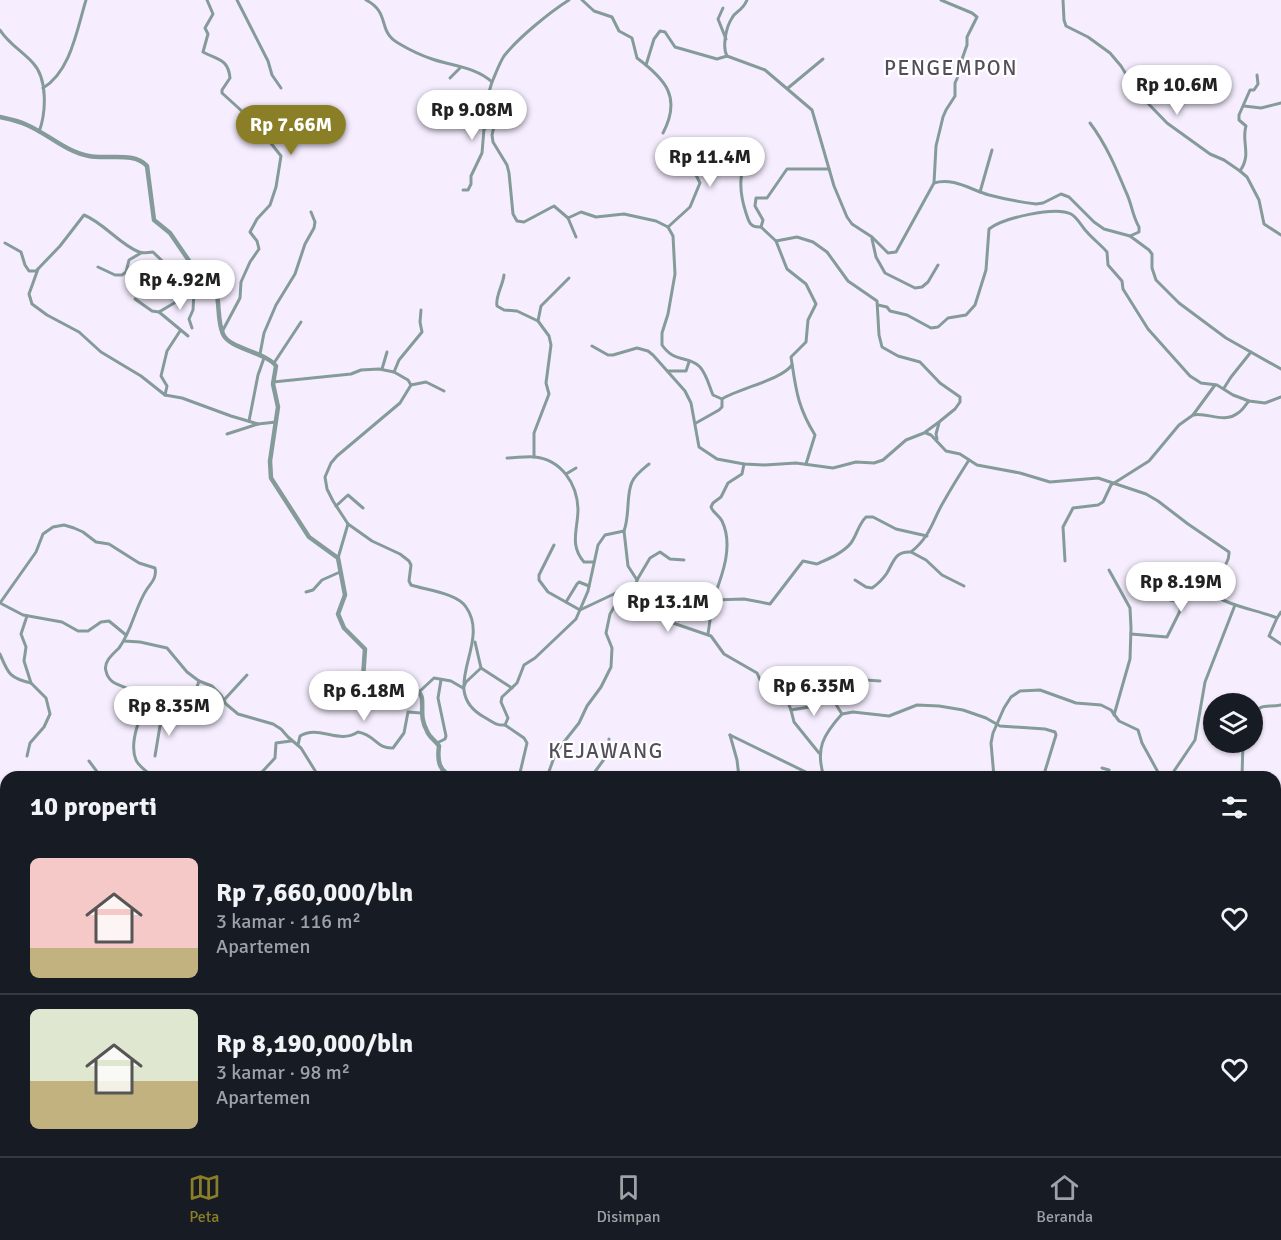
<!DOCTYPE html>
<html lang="id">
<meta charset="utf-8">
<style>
body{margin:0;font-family:Signika,sans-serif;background:#242831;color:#f1f3f6;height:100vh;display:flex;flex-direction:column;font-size:22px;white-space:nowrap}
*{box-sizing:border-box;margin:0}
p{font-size:20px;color:#9ea1a6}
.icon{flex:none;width:33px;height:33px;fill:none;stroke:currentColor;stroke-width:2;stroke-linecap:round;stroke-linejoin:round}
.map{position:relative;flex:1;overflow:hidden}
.details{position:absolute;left:0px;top:771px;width:1281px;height:386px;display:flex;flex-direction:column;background:#171b24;border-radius:18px 18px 0 0;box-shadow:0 2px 4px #0004}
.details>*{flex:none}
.tools{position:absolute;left:1203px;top:693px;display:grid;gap:12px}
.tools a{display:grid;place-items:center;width:60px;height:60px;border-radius:50%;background:#171b24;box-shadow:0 2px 4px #0004;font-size:30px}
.price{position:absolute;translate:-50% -51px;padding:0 14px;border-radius:21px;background:#fff;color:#222;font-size:20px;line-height:39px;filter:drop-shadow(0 2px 3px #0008)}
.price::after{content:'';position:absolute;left:50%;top:36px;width:18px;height:14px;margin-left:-9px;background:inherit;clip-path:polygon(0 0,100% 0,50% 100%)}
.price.active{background:#8a7f26;color:#fff}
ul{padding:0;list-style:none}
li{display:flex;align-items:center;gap:18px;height:150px;padding:0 30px}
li+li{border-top:2px solid #363941}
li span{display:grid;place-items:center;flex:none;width:168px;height:120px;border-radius:9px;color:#555}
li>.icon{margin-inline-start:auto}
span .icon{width:72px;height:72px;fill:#fffc;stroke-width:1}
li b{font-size:26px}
h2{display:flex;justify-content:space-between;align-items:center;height:72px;padding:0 30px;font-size:26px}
.menu{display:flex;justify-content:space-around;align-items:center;height:84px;border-top:2px solid #363941;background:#171b24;font-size:16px;color:#9ea1a6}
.menu a{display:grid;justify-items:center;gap:3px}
.menu .active{color:#8a7f26}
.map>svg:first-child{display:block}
</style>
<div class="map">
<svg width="1281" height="1156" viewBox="0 0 1281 1156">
<rect width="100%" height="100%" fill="#f6eeff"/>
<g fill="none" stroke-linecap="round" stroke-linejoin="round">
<g stroke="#adddf1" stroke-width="5">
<path d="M754,1150L762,1156"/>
<path d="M995,1156V1150"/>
</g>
<g stroke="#859b99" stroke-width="3">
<path d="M207,0L213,14L205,28L208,34L203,52C217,60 228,58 230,78L222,90V93L255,123L281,156L276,187L270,205L257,219L250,232L257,241L259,249L250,262L241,282L240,298L223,330"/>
<path d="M237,0L268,61L272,75L281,88"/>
<path d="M366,0C391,13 377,31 398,43C408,49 420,55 432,59C452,66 476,67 492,82L486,102L495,122L492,135L493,142L507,165L509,173L513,214L517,221L524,222L554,206L568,218L581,212L596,217L624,214L656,221L668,227L673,236L675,274L668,314L662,333V345C675,364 689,355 700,367C707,375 709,386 713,395L722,399V407L719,410L696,423"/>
<path d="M582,0L594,11L612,17L619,31L632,38L637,58C665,79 682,97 663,133"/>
<path d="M747,0C742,12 736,10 732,18C726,27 722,47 727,56L765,70L812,110L834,186L847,217L852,224L872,237L888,253L896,252L934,183C953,177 971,190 989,195C1004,199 1021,202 1036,204L1043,203L1061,194L1069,197L1094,222L1104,229L1130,236L1149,250L1152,254V268L1156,280L1179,303L1226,338L1281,369"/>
<path d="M1063,0L1064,20L1066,26L1088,37L1110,53L1121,66L1137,92L1167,123L1210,154L1224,160L1240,171L1247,177L1259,200L1264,224L1281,235"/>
<path d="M723,8L718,19L726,39"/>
<path d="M0,30C9,44 22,51 33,63C48,79 46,113 39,132"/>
<path d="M646,65L654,39L660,31L665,32L675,47L717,59L727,56"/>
<path d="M450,78L460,68"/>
<path d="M492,82C496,73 499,64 504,56C518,38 550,12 569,0"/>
<path d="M43,88C71,71 77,29 86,0"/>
<path d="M788,88L823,59"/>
<path d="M1244,106L1261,108L1281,103"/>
<path d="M1090,123C1106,144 1116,168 1126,192C1132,204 1132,215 1139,227V232L1130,236"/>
<path d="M748,146C741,172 737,186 746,213C749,222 750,228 761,227L776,241L787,269L806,284L816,304L808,320L806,342L791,357C796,389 797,406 815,435L806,464"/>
<path d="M1240,171C1252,154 1241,142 1246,126L1239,120V115L1250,90H1254L1258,84L1257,75"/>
<path d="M934,183L936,146L943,117L946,110L955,96V83L960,72L961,62L967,45V37L977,17L972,13L941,0"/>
<path d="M463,190H468L471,184V176L482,153L484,129L495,124"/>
<path d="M980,192L992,150"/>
<path d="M568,218L576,237"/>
<path d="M668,227L690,207L700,183L694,171L708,160L706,148L711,147L732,159L739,155H745"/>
<path d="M761,227L763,220L755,206L756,198H767L787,169H829"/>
<path d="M872,239L876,257L885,273L915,288L922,287L928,282L938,265"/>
<path d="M5,243L21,252L25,265L29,271H36L60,246L84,215C104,223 119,244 139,252C144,254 148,252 153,252L191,289L194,291L207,287"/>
<path d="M98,267L115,275H122L126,272L129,260L141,253"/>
<path d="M38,269L29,294L32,304L47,315L79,332L101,352L141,376L165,395L182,398L231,416L258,424L276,422"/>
<path d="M504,275C503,285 495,297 497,306L504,310L517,311L538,321L549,336L551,345L546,383L549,394L534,433V457"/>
<path d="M135,299L152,311L159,312L181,299L191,289"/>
<path d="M878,305L887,307L890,311L907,315L931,328L938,327L948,318L966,315L975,305L986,270L989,229C1003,218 1055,206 1071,214C1078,218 1082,227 1087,232C1093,239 1101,245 1107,252L1108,265L1122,281L1123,289L1148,329L1190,376L1201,383L1217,385L1233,395L1249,401L1265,403L1281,397"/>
<path d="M159,312L188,336"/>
<path d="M538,321L541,306L569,278"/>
<path d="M192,328L189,319L193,310L194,291"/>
<path d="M592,346L608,355H613L637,348L648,351L653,355L685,391L691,403L699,447L717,459L744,464L765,465L796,463L833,468L856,462L874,463L883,460L906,440L924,433L939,422L955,409L960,402V397L940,383L920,362L898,356L882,347L879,335L877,301L848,281L827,252L813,242L797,237L776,241"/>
<path d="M260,354L264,333L276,305L295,274L305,244L314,228L315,222L311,212"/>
<path d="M274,363L301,322"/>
<path d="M382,369L387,352"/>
<path d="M668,371H686L689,362"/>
<path d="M394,372L399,360L422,332L420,322L421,310"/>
<path d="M273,382L351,374L361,370L379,369L394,372L408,380L411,385L400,403L337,456L331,463L325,477L327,489L333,501L348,524L372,541L400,554L409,561L411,565L409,581L411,585C426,590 457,593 466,607C492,644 436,690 484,717C491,721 496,726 505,725"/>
<path d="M411,385L426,382L444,391"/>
<path d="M1224,388L1231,377L1251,352"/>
<path d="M165,395L167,386L161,376L167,351L180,331"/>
<path d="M722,399C740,388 781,380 792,365"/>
<path d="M1193,415C1208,412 1224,424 1238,413C1243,410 1245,405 1249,401"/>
<path d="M249,421L258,375L264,358"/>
<path d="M926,433L931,435L946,451L960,454L977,465L1020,473L1050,482L1098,478L1146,494L1158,501L1188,524L1229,552C1230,568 1211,577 1209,591C1228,607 1255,609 1277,618L1269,636L1281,644"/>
<path d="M227,434L258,424"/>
<path d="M937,439L936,434L939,423"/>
<path d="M507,458C516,458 526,456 535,457C561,460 577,483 578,509C578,529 569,545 584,562H593"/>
<path d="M566,474L576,468"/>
<path d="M336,506L348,495L363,508"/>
<path d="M624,531C630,515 626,494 632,482C635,475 643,469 649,464"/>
<path d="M554,545L539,575V580L548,592L580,610L616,593L634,594L670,622L711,636L724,654L757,673L765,691L774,693L811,678C827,683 833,701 842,714"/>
<path d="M911,552L926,560L942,575L964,586"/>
<path d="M338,558L348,524"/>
<path d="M1065,561L1063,527L1073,508L1098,505L1103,502L1111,485L1149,461L1179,425L1193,415L1215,385"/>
<path d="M1109,570L1130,608L1131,628L1130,659L1114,715"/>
<path d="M637,580L650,558L660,552L670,559L684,560"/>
<path d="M855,580L866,587L872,588C878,584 883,579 887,573C894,561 895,551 911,552C931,536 932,521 944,501C952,487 960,474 969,460"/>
<path d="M306,592L313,590L322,580L340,572"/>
<path d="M1144,597H1157L1180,602L1186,599H1199L1208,590"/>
<path d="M713,600C722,576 734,546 722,521C719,515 713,513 711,507L713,503L721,497L728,483L742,474L744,464"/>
<path d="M566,602L577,584L579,582L589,586"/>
<path d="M0,603L36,552L43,534L53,527L64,525L74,528L83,532L96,542L109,544L139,563L155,568C157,577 152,582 147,589C135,607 132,631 119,648C113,654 103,662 106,671C109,685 121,684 130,690C142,699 150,709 165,713L173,704H191L199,681L212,686L221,695L226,704L238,714L273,724L281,729L288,737L301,748L319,777"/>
<path d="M2,604L23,615L62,622L78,631H88L101,622L109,621L126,635"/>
<path d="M648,606L652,602L658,604L679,620"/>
<path d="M27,616L21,634L26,647L24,661L31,683L46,698L50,714L44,727L30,743L27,756"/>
<path d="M1277,618L1281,612"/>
<path d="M708,634L713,600L744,599L770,604L803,561L817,564C828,559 843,553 851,543C857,535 858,525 866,517H873L896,529L927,536"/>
<path d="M1131,634L1167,637L1180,611L1181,602"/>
<path d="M124,641L140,642L167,648L187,672L199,681"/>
<path d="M0,654C8,673 9,678 31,683"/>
<path d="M481,668L512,688"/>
<path d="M812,679L813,689L809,707L791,710L794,722L819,753"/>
<path d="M789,688L787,700L791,710"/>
<path d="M826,689L850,679L880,681"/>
<path d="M419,692L434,678L451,681L463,688L466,682L481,668L475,642"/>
<path d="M224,700L247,675"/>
<path d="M146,704C139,719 129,744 136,760C139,767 148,772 153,777"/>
<path d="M1252,717C1261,702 1266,708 1281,705"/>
<path d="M730,735L816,777"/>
<path d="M730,735L737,760L739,777"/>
<path d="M437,743L445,739L446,736L438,698L441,680"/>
<path d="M298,745L300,736C319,724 338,745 358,732C376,735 376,749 393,748L404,733L408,712L421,713"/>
<path d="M155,756L160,726L165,713"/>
<path d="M89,761L101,777"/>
<path d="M1102,768L1109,770V777"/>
<path d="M245,777L262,772L275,758L276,743L291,741"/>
<path d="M519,777L527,743L524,738L505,725L508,718L501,702L502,697L517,683L524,665L535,658L576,619L588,591L598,545L605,535L624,531L628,566L637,580L634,594"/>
<path d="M547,777L556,752L579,723L587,706L601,687L611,667L612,648L606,633L610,614L617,602L616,593"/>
<path d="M591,777L608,754L609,739"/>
<path d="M824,777C815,749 823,735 842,714L853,712L889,716L917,705L939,706L963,710L986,718L1000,726L1045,729L1055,732L1056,735L1045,771"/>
<path d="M994,777L991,743L993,733L1004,708L1011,697L1020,691L1040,690L1076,703L1101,705L1111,710L1119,721L1138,730L1142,743L1159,774L1163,777"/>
<path d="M1170,777L1195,740L1205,682L1235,605"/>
<path d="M1242,777L1243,742"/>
<path d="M1275,828L1281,833"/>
<path d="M1275,893L1281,895"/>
<path d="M1275,927L1281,923"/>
<path d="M1275,983L1281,984"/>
<path d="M1275,1035L1281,1028"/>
<path d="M0,1039L6,1046"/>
<path d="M1275,1063L1281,1049"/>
<path d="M96,1150L104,1156"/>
<path d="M229,1150L230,1156"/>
<path d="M246,1150L276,1156"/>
<path d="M565,1150L609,1156"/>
<path d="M942,1150L961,1155L967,1150"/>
<path d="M1007,1150L1008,1156"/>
<path d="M519,1156L529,1150"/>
<path d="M676,1156L691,1150"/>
<path d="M878,1156L882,1150"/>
<path d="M1211,1156L1213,1150"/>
</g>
<g stroke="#859b99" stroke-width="4.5">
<path d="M0,117C9,119 19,121 27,125C48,134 66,152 89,156C106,160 134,151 147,166L154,220L170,233L207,287L216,291C220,305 217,320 223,334C229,349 266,352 276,366L273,384L278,407L270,461L271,478L309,537L338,558L345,595L338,614L344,628L365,649L363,678L366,681C379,680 420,681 422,699C423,711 420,718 427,731C429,737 435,740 439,746C437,761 439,773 455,777"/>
<path d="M0,899L6,901"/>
<path d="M0,922L6,927"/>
<path d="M696,1150L703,1156"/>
<path d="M854,1150L871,1156"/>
</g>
</g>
<g text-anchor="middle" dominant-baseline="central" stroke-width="4.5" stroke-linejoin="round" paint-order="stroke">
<g font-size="21" letter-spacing="1.5" fill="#544e5b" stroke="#fff">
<text x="951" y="68">PENGEMPON</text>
<text x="606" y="751">KEJAWANG</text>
</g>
</g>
</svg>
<div class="tools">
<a><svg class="icon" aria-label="layers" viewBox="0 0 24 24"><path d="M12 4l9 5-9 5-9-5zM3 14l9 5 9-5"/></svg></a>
</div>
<b class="price" style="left:1177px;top:116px">Rp 10.6M</b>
<b class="price" style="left:472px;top:141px">Rp 9.08M</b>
<b class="price active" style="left:291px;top:156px">Rp 7.66M</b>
<b class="price" style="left:710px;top:188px">Rp 11.4M</b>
<b class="price" style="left:180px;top:311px">Rp 4.92M</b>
<b class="price" style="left:1181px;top:613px">Rp 8.19M</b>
<b class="price" style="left:668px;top:633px">Rp 13.1M</b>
<b class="price" style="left:814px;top:717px">Rp 6.35M</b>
<b class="price" style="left:364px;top:722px">Rp 6.18M</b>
<b class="price" style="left:169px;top:737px">Rp 8.35M</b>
<section class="details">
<h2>10 properti<svg class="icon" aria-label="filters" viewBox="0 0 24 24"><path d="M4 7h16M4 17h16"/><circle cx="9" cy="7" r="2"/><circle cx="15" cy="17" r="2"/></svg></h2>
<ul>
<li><span style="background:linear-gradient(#f6c9c9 75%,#c2b280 0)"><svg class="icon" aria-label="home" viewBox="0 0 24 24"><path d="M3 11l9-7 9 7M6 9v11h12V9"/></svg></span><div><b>Rp 7,660,000/bln</b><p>3 kamar · 116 m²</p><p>Apartemen</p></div><svg class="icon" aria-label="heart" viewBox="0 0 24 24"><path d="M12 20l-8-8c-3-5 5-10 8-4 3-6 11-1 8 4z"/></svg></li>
<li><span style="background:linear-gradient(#dfe7d0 60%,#c2b280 0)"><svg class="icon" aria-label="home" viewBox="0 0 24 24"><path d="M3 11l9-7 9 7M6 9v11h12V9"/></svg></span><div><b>Rp 8,190,000/bln</b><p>3 kamar · 98 m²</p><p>Apartemen</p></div><svg class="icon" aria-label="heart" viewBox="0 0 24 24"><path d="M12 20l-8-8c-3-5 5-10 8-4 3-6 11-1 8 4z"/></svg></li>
</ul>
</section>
</div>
<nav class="menu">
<a class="active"><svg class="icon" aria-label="map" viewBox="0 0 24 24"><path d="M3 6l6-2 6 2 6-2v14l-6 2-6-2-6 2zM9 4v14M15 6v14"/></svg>Peta</a>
<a><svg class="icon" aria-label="saved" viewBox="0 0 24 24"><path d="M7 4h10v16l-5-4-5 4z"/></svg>Disimpan</a>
<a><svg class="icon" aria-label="home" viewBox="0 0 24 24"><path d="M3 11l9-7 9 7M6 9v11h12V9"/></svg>Beranda</a>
</nav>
